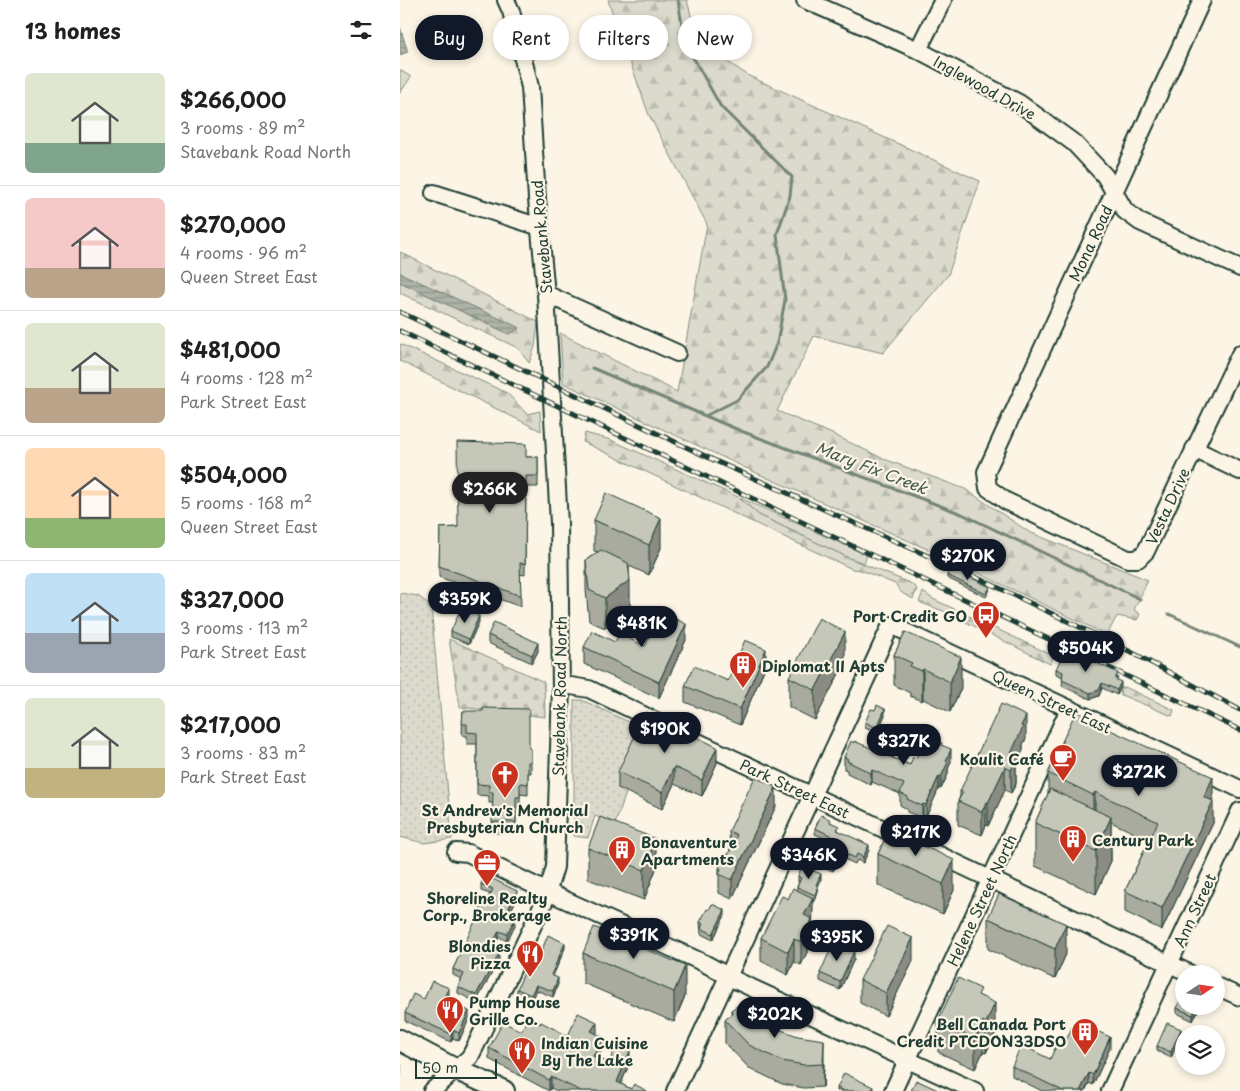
<!DOCTYPE html>
<meta charset="utf-8">
<style>
body{margin:0;font-family:"Playpen Sans",sans-serif;background:#f6f6f6;color:#202124;height:100vh;display:flex;flex-direction:column;font-size:19px;white-space:nowrap}
*{box-sizing:border-box;margin:0}
p{font-size:16px;color:#757577}
.icon{flex:none;width:28px;height:28px;fill:none;stroke:currentColor;stroke-width:2;stroke-linecap:round;stroke-linejoin:round}
.map{position:relative;flex:1;overflow:hidden}
.sheet{display:flex;flex-direction:column;background:#fff;width:400px}
.sheet>*{flex:none}
.top-card{position:absolute;left:15px;top:15px;width:475px;height:45px;display:flex;gap:10px}
.needle{width:32px;rotate:77deg}
.fabs{position:absolute;left:775px;top:965px;display:grid;gap:10px}
.fabs a{display:grid;place-items:center;width:50px;height:50px;border-radius:50%;background:#fff;box-shadow:0 2px 8px #0003;font-size:25px}
.scale{position:absolute;left:15px;bottom:12px;width:82px;box-sizing:border-box;padding-left:5px;border:2px solid #1f3d34;border-top:0;font-size:14px;line-height:18px;white-space:nowrap;color:#1f3d34;-webkit-text-stroke:4px #fcf5e5;paint-order:stroke}
.price{position:absolute;translate:-50% -42px;padding:0 11px;border-radius:18px;background:#111827;color:#fff;font-size:16px;line-height:32px;filter:drop-shadow(0 1px 2px #0008)}
.price::after{content:'';position:absolute;left:50%;top:30px;width:15px;height:11px;margin-left:-8px;background:inherit;clip-path:polygon(0 0,100% 0,50% 100%)}
.price.active{background:#222;color:#fff}
ul{padding:0;list-style:none}
li{display:flex;align-items:center;gap:15px;height:125px;padding:0 25px}
li+li{border-top:1px solid #e0e0e0}
li span{display:grid;place-items:center;flex:none;width:140px;height:100px;border-radius:8px;color:#555}
li>.icon{margin-inline-start:auto}
span .icon{width:60px;height:60px;fill:#fffc;stroke-width:1}
li b{font-size:21px}
h2{display:flex;justify-content:space-between;align-items:center;height:60px;padding:0 25px;font-size:21px}
.tag{padding:0 18px;border-radius:22px;background:#fff;box-shadow:0 2px 8px #0003;font-size:18px;line-height:45px}
.tag.active{background:#111827;color:#fff}
main{display:flex;flex:1;min-height:0}
.map>svg:first-child{display:block}
</style>
<main>
<section class="sheet">
<h2>13 homes<svg class="icon" aria-label="filters" viewBox="0 0 24 24"><path d="M4 7h16M4 17h16"/><circle cx="9" cy="7" r="2"/><circle cx="15" cy="17" r="2"/></svg></h2>
<ul>
<li><span style="background:linear-gradient(#dfe7d0 70%,#7fa58c 0)"><svg class="icon" aria-label="home" viewBox="0 0 24 24"><path d="M3 11l9-7 9 7M6 9v11h12V9"/></svg></span><div><b>$266,000</b><p>3 rooms · 89 m²</p><p>Stavebank Road North</p></div></li>
<li><span style="background:linear-gradient(#f6c9c9 70%,#b9a48a 0)"><svg class="icon" aria-label="home" viewBox="0 0 24 24"><path d="M3 11l9-7 9 7M6 9v11h12V9"/></svg></span><div><b>$270,000</b><p>4 rooms · 96 m²</p><p>Queen Street East</p></div></li>
<li><span style="background:linear-gradient(#dfe7d0 65%,#b9a48a 0)"><svg class="icon" aria-label="home" viewBox="0 0 24 24"><path d="M3 11l9-7 9 7M6 9v11h12V9"/></svg></span><div><b>$481,000</b><p>4 rooms · 128 m²</p><p>Park Street East</p></div></li>
<li><span style="background:linear-gradient(#ffd9b3 70%,#8fb573 0)"><svg class="icon" aria-label="home" viewBox="0 0 24 24"><path d="M3 11l9-7 9 7M6 9v11h12V9"/></svg></span><div><b>$504,000</b><p>5 rooms · 168 m²</p><p>Queen Street East</p></div></li>
<li><span style="background:linear-gradient(#bfe0f5 60%,#9aa5b1 0)"><svg class="icon" aria-label="home" viewBox="0 0 24 24"><path d="M3 11l9-7 9 7M6 9v11h12V9"/></svg></span><div><b>$327,000</b><p>3 rooms · 113 m²</p><p>Park Street East</p></div></li>
<li><span style="background:linear-gradient(#dfe7d0 70%,#c2b280 0)"><svg class="icon" aria-label="home" viewBox="0 0 24 24"><path d="M3 11l9-7 9 7M6 9v11h12V9"/></svg></span><div><b>$217,000</b><p>3 rooms · 83 m²</p><p>Park Street East</p></div></li>
</ul>
</section>
<div class="map">
<svg width="840" height="1091" viewBox="0 0 840 1091">
<defs>
<pattern id="forest-firs" width="22" height="20" patternUnits="userSpaceOnUse" patternTransform="scale(1.25)"><rect width="22" height="20" fill="#dcdacc"/><path d="M5 1l3.5 6h-7zM16 11l3.5 6h-7z" fill="#bcbcb0"/></pattern>
<pattern id="cemetery-stones" width="16" height="16" patternUnits="userSpaceOnUse" patternTransform="scale(1.25)"><rect width="16" height="16" fill="#dcdacc"/><path d="M2 7V4a2 2 0 0 1 4 0v3zM10 15v-3a2 2 0 0 1 4 0v3z" fill="#bcbcb0"/></pattern>
<pattern id="park-dots" width="8" height="8" patternUnits="userSpaceOnUse" patternTransform="scale(1.25)"><rect width="8" height="8" fill="#dcdacc"/><path d="M2 2h.1M6 6h.1" fill="none" stroke="#bcbcb0" stroke-width="1.8" stroke-linecap="round"/></pattern>
<pattern id="water-rules" width="6" height="5" patternUnits="userSpaceOnUse" patternTransform="scale(1.25)"><rect width="6" height="5" fill="#aeb3a7"/><path d="M0 2.5h6" fill="none" stroke="#8d9389"/></pattern>
</defs>
<rect width="100%" height="100%" fill="#fcf5e5"/>
<filter id="ink" filterUnits="userSpaceOnUse"><feTurbulence type="fractalNoise" baseFrequency=".02" numOctaves="2"/><feDisplacementMap in="SourceGraphic" scale="10" xChannelSelector="R" yChannelSelector="G"/><feConvolveMatrix kernelMatrix="1 2 1 2 8 2 1 2 1" color-interpolation-filters="sRGB"/></filter>
<g filter="url(#ink)">
<g fill="#dcdacc" stroke="#7e8c80">
<path d="M0,70L11,77L0,93Z"/>
<path d="M338,497L467,555L464,563L449,558L359,515Z"/>
</g>
<g fill="url(#forest-firs)" stroke="#7e8c80">
<path d="M208,0H287L298,42L349,76L580,181L548,275L483,353L414,336L377,411L430,433L484,459L565,489L629,532L748,580L734,610L740,614L737,620L717,616L707,635L545,557L361,475L163,383L160,333L277,392L307,224L249,115Z"/>
<path d="M0,252L138,322L135,347L129,363L118,348L0,293V282L109,334L119,328L0,273Z"/>
<path d="M0,344L107,393L127,414L140,411L141,431L0,361Z"/>
<path d="M185,433L211,440L338,497L359,515L449,558L512,584L517,589L513,599L502,593L495,584L461,570L452,569L183,442Z"/>
<path d="M523,592L533,599L654,656L650,664L546,612L519,602Z"/>
<path d="M725,687L774,710L772,716L721,695L720,689Z"/>
</g>
<path fill="url(#cemetery-stones)" stroke="#7e8c80" d="M49,639L144,682L145,717L60,707Z"/>
<g fill="url(#park-dots)" stroke="#7e8c80">
<path d="M0,593L18,596L31,606L52,839L24,843L0,837Z"/>
<path d="M174,700H182L248,731L215,824L195,816L188,838L174,836Z"/>
</g>
<g fill="url(#water-rules)" stroke="#758479">
<path d="M0,27L8,52L0,55Z"/>
<path d="M0,273L120,328L109,334L0,282Z"/>
</g>
<g fill="none" stroke-linecap="round" stroke-linejoin="round">
<g stroke="#758479" stroke-width="3">
<path d="M278,0L285,43L321,107L392,177L390,196L377,234L385,300L377,343L367,367L337,400L307,415"/>
<path d="M192,368L341,431L562,514L740,599"/>
<path d="M769,614L840,647"/>
</g>
<defs>
<g id="minor">
<path d="M405,0L518,50L619,103L674,143L705,176L725,211L740,222L840,268"/>
<path d="M802,0L586,472L588,488L606,501L728,559H738L746,551L840,354"/>
<path d="M518,50L543,0"/>
<path d="M34,193L140,227"/>
<path d="M146,294L277,353"/>
<path d="M794,449L840,471"/>
<path d="M161,688L171,686L189,689L262,724"/>
<path d="M298,742L509,841"/>
<path d="M56,852L68,853L148,892L304,963L337,981L575,1091"/>
<path d="M533,852L791,974"/>
<path d="M816,986L840,997"/>
<path d="M32,1091L70,1057L76,1045L145,900L155,867L161,688L159,523L146,294L137,199L130,87L111,11L106,0"/>
<path d="M275,1091L491,625L840,789"/>
<path d="M493,1091L669,709"/>
<path d="M710,1091L840,811"/>
</g>
<path id="major" d="M0,1040L55,1069L104,1091"/>
</defs>
<use href="#minor" stroke="#1f3d34" stroke-width="20"/>
<use href="#major" stroke="#1f3d34" stroke-width="24"/>
<use href="#minor" stroke="#fcf5e5" stroke-width="16"/>
<use href="#major" stroke="#fcf5e5" stroke-width="20"/>
<defs>
<g id="rail">
<path d="M0,312L320,463L591,584L731,652L840,710"/>
<path d="M0,331L840,730"/>
</g>
</defs>
<use href="#rail" stroke="#1f3d34" stroke-width="5"/>
<use href="#rail" stroke="#fcf5e5" stroke-width="3" stroke-dasharray="9" stroke-linecap="butt"/>
</g>
<g fill="#a9ab9f" stroke="#1f3d34">
<path d="M126,457H138V487H126L125,575L120,574L121,607L39,577L40,528L58,527Z"/>
<path d="M194,520L261,548L249,575L229,566L230,610L205,628L189,621L186,590V560L198,552L194,551Z"/>
<path d="M547,575L590,590L586,597L547,578Z"/>
<path d="M79,622L69,644L51,637V631Z"/>
<path d="M505,632L561,688L550,712L523,699L522,701L510,696V693L494,685V655Z"/>
<path d="M88,635L138,651L132,663L88,643Z"/>
<path d="M286,640L259,698L184,664V647L215,642L245,646Z"/>
<path d="M445,662L415,720L389,707V677Z"/>
<path d="M366,665L340,725L285,702V686L328,681Z"/>
<path d="M656,669L718,678L717,680L721,687L717,695L702,688L699,696L690,699L662,686L663,677L656,674Z"/>
<path d="M475,710L485,715L477,733L465,728V722Z"/>
<path d="M63,711L129,748L131,749V773H128V795L120,794V808H116V833H92L93,803H89V796L77,795V744H67V736L62,735Z"/>
<path d="M696,723L813,799L812,801L813,823L762,930L725,912V891L749,840L711,822V861L696,894L635,866V823L648,794V773Z"/>
<path d="M626,739L623,744V750L616,767V784L611,793L605,790L588,826L586,825L582,835L558,825V801L560,796V791Z"/>
<path d="M542,745L551,762L548,769V774L541,789L539,788L526,817L523,816L522,818L507,812V809L500,805V794L472,782L471,785L447,773V770L444,769V757L497,748L493,758L510,765L516,758Z"/>
<path d="M317,763L302,796L274,784L262,809L218,788V772Z"/>
<path d="M376,806L332,899L319,893V868L328,855L330,850L329,831Z"/>
<path d="M431,822L439,831L469,850L463,863L457,860L455,864L440,857L433,871L421,866V860L430,841L415,834V828Z"/>
<path d="M489,830L554,890L543,914L478,885V854Z"/>
<path d="M188,848L256,869L244,900L188,879Z"/>
<path d="M398,876L421,880L418,886V892L415,901L413,900L412,942L401,965L394,962L388,975L361,961V938L388,899L397,890V887L399,882H398Z"/>
<path d="M81,884L117,898L108,916L115,925L107,941L99,937L93,951L99,960L76,1002L58,993V987L61,979L53,975V969L90,894L81,891Z"/>
<path d="M325,915L313,940L301,934L300,922Z"/>
<path d="M588,918L666,954L655,979L588,949Z"/>
<path d="M165,948L153,976L158,984L153,997L136,990L131,1001L117,995V989L134,969Z"/>
<path d="M183,953L285,996L274,1022L183,983Z"/>
<path d="M454,959L440,990L420,981V973Z"/>
<path d="M513,961L486,1016L460,1003V980Z"/>
<path d="M49,996L47,1000L69,1019L59,1041L53,1038L51,1042L5,1021V1013L24,999Z"/>
<path d="M581,996L595,1034L586,1053L583,1052L575,1069L538,1052V1021Z"/>
<path d="M800,1006L793,1021L777,1013V1008Z"/>
<path d="M331,1010H348L424,1063L423,1087L404,1088L382,1084L349,1068L325,1043V1020L331,1015Z"/>
<path d="M140,1024L168,1036L197,1033L196,1034L203,1048L198,1058L209,1063L230,1062L221,1084L231,1089L247,1091H157L151,1088L149,1091L89,1059V1048L121,1031Z"/>
<path d="M781,1035L771,1058L757,1051V1046Z"/>
<path d="M663,1047L710,1048L693,1085L689,1083L685,1091H642L612,1076V1066L650,1059Z"/>
<path d="M473,1087V1091H437V1088Z"/>
</g>
<g fill="#8a8b82" stroke="#1f3d34">
<path d="M261,518V548L249,575V545Z"/>
<path d="M230,580V610L205,628V598Z"/>
<path d="M79,616V622L69,644V639Z"/>
<path d="M286,624V640L259,698V682Z"/>
<path d="M445,632V662L415,720V690Z"/>
<path d="M138,643V651L132,663V655Z"/>
<path d="M366,649V665L340,725V709Z"/>
<path d="M561,657V688L550,712V682Z"/>
<path d="M523,669V699L522,701V671Z"/>
<path d="M721,682V687L717,695V690Z"/>
<path d="M702,683V688L699,696L690,699V693Z"/>
<path d="M485,709V715L477,733V728Z"/>
<path d="M626,716V739L623,744V750L616,767V784L611,793V770L609,758L621,726Z"/>
<path d="M497,736V748L488,768V756Z"/>
<path d="M317,747V763L302,796V780Z"/>
<path d="M551,749V762L548,769V774L541,789V777L546,761Z"/>
<path d="M274,767V784L262,809V792Z"/>
<path d="M605,767V790L588,826V803Z"/>
<path d="M472,770V782L471,785V773Z"/>
<path d="M539,776V788L526,817V805Z"/>
<path d="M813,777V799L804,818V797Z"/>
<path d="M376,787V806L332,899V880Z"/>
<path d="M695,792V814L693,816V795Z"/>
<path d="M813,801V823L762,930V908Z"/>
<path d="M586,802V825L582,835V812Z"/>
<path d="M523,804V816L522,818V806Z"/>
<path d="M711,817V861L696,894V851Z"/>
<path d="M256,839V869L244,900V870Z"/>
<path d="M469,845V850L463,863V857Z"/>
<path d="M440,851V857L433,871V866Z"/>
<path d="M554,860V890L543,914V884Z"/>
<path d="M421,874V880L416,891V885Z"/>
<path d="M418,886V892L415,901V895Z"/>
<path d="M117,891V898L106,921V914Z"/>
<path d="M413,898L412,942L401,965V942L404,915Z"/>
<path d="M325,910V915L313,940V934Z"/>
<path d="M115,919V925L107,941V934Z"/>
<path d="M666,924V954L655,979V949Z"/>
<path d="M99,931V937L90,956V949Z"/>
<path d="M513,938V961L486,1016V993Z"/>
<path d="M394,939V962L388,975V952Z"/>
<path d="M165,943V948L151,981V975Z"/>
<path d="M454,951V959L440,990V982Z"/>
<path d="M99,954V960L76,1002V995Z"/>
<path d="M285,966V996L274,1022V992Z"/>
<path d="M158,978V984L153,997V991Z"/>
<path d="M136,985V990L131,1001V995Z"/>
<path d="M49,988V996L44,1007V999Z"/>
<path d="M595,1003V1034L586,1053V1023Z"/>
<path d="M797,1006H800L793,1021V1015Z"/>
<path d="M69,1011V1019L59,1041V1033Z"/>
<path d="M583,1021V1052L575,1069V1039Z"/>
<path d="M197,1022V1033L191,1042V1031Z"/>
<path d="M781,1029V1035L771,1058V1052Z"/>
<path d="M53,1030V1038L51,1042V1034Z"/>
<path d="M203,1037V1048L193,1067V1056Z"/>
<path d="M710,1037V1048L693,1085V1075Z"/>
<path d="M424,1040V1063L423,1087V1064Z"/>
<path d="M230,1051V1062L218,1091L217,1082Z"/>
<path d="M1,1064V1074L0,1077V1066Z"/>
<path d="M689,1073V1083L685,1091H680Z"/>
<path d="M151,1077V1088L149,1091V1080Z"/>
</g>
<g fill="#c5c7b9" stroke="#1f3d34">
<path d="M57,442L126,444V457H138V476H126L125,564L120,563L121,596L39,566L40,528L58,527Z"/>
<path d="M206,493L261,518L249,545L194,520Z"/>
<path d="M201,550L228,563L230,580L205,598L189,590L186,560Z"/>
<path d="M551,568L590,587L586,594L547,575Z"/>
<path d="M61,608L79,616L69,639L51,631Z"/>
<path d="M261,612L286,624L259,682L184,647L192,631L215,642L219,634L245,646Z"/>
<path d="M419,618L445,632L415,690L389,677Z"/>
<path d="M94,622L138,643L132,655L88,635Z"/>
<path d="M505,632L561,657L550,682L523,669L522,671L510,666L512,663L494,655Z"/>
<path d="M345,640L366,649L340,709L285,686L294,666L328,681Z"/>
<path d="M666,648L718,673L715,679L721,682L717,690L702,683L699,690L690,693L662,680L663,672L656,669Z"/>
<path d="M601,704L626,716L621,726L623,727L609,758L616,761L611,770L605,767L588,803L586,802L582,812L558,801L563,792L560,791Z"/>
<path d="M477,705L485,709L477,728L465,722L471,709L475,710Z"/>
<path d="M83,708L129,709V748L131,749V762H128V784L120,783V797H116V822H92L93,792H89V785L77,784V733L67,732V724H62L63,711H83Z"/>
<path d="M676,711L696,721L695,723L813,777L804,797L813,801L762,908L725,891L758,822L695,792L693,795L648,773Z"/>
<path d="M246,712L317,747L302,780L274,767L262,792L218,772Z"/>
<path d="M487,731L497,736L488,756L510,765L513,757L516,758L525,738L542,743L541,745L551,749L546,761L548,762L541,777L539,776L526,805L523,804L522,806L507,799L508,797L500,793L504,784L472,770L471,773L447,761L448,759L444,757L451,741L453,743L454,741L478,751Z"/>
<path d="M355,777L376,787L332,880L319,874L321,869L319,868L325,854L328,855L337,835L329,831Z"/>
<path d="M650,789L711,817L696,851L635,823Z"/>
<path d="M421,815L431,820L430,822L439,826L437,830L469,845L463,857L457,854L455,858L440,851L433,866L421,860L432,836L415,828Z"/>
<path d="M200,817L256,839L244,870L188,848Z"/>
<path d="M489,830L554,860L543,884L478,854Z"/>
<path d="M402,866L421,874L416,885L418,886L415,895L397,887L401,878L398,876Z"/>
<path d="M85,875L117,891L106,914L115,919L107,934L99,931L90,949L99,954L76,995L58,987L64,974L53,969L83,904L85,905L93,889L81,884Z"/>
<path d="M393,888L413,898L404,915L412,919L401,942L394,939L388,952L361,938L382,896L388,899Z"/>
<path d="M599,894L666,924L655,949L588,918Z"/>
<path d="M312,904L325,910L313,934L301,928L303,924L300,922L307,909L309,910Z"/>
<path d="M487,926L513,938L486,993L460,980Z"/>
<path d="M194,927L285,966L274,992L183,953Z"/>
<path d="M148,935L165,943L151,975L158,978L153,991L136,985L131,995L117,989L127,966L134,969Z"/>
<path d="M434,942L454,951L440,982L420,973Z"/>
<path d="M558,978L581,989L578,995L595,1003L586,1023L583,1021L575,1039L538,1021Z"/>
<path d="M32,981L49,988L44,999L69,1011L59,1033L53,1030L51,1034L5,1013L13,994L24,999Z"/>
<path d="M784,992V1006H797L793,1015L777,1008Z"/>
<path d="M342,1003L348,1010L351,1009L370,1026L398,1036L424,1040L423,1064L404,1065L382,1061L349,1045L325,1020L333,1013L331,1010Z"/>
<path d="M178,1013L197,1022L191,1031L203,1037L193,1056L209,1063L217,1044L230,1051L217,1082L231,1089L234,1084L247,1091H181L151,1077L149,1080L89,1048L103,1022L121,1031L128,1018L140,1024L141,1022L168,1036Z"/>
<path d="M675,1021L710,1037L693,1075L689,1073L680,1091H663L612,1066L621,1045L650,1059L657,1044L663,1047Z"/>
<path d="M767,1023L781,1029L771,1052L757,1046Z"/>
<path d="M444,1073L473,1087L471,1091H442L443,1090L437,1088Z"/>
<path d="M516,1080L540,1091H511Z"/>
</g>
</g>
<defs>
<symbol id="bus-pin" viewBox="-11 -11 22 30"><path d="M0 17L-7.5 6A9.5 9.5 0 1 1 7.5 6Z" fill="#c8321e" stroke="#fcf5e5"/><path d="M-5-6H5V4H4V6H2V4H-2V6H-4V4H-5ZM-3.5-4V0h7V-4ZM-3.5 1.2v1.5H-2V1.2ZM2 1.2v1.5H3.5V1.2Z" fill="#fff"/></symbol>
<symbol id="building-pin" viewBox="-11 -11 22 30"><path d="M0 17L-7.5 6A9.5 9.5 0 1 1 7.5 6Z" fill="#c8321e" stroke="#fcf5e5"/><path d="M-4-6H4V6H1V3H-1V6H-4ZM-2.5-4.3h1.7v1.8h-1.7ZM.8-4.3h1.7v1.8H.8ZM-2.5-1h1.7V.8h-1.7ZM.8-1h1.7V.8H.8Z" fill="#fff"/></symbol>
<symbol id="cafe-pin" viewBox="-11 -11 22 30"><path d="M0 17L-7.5 6A9.5 9.5 0 1 1 7.5 6Z" fill="#c8321e" stroke="#fcf5e5"/><path d="M-5.5-4.5H6V0H3Q3 3.5 0 3.5H-2.5Q-5.5 3.5-5.5 0ZM3-3.2v2h1.7v-2ZM-6 4.5H4V6H-6Z" fill="#fff"/></symbol>
<symbol id="church-pin" viewBox="-11 -11 22 30"><path d="M0 17L-7.5 6A9.5 9.5 0 1 1 7.5 6Z" fill="#c8321e" stroke="#fcf5e5"/><path d="M-1.2-6h2.4v3.5h3.3v2.4h-3.3V6h-2.4V-.1h-3.3v-2.4h3.3Z" fill="#fff"/></symbol>
<symbol id="office-pin" viewBox="-11 -11 22 30"><path d="M0 17L-7.5 6A9.5 9.5 0 1 1 7.5 6Z" fill="#c8321e" stroke="#fcf5e5"/><path d="M-6-3h4V-5.5h4V-3h4V5H-6ZM-1-4.5V-3h2v-1.5ZM-6 0V1H6V0Z" fill="#fff"/></symbol>
<symbol id="restaurant-pin" viewBox="-11 -11 22 30"><path d="M0 17L-7.5 6A9.5 9.5 0 1 1 7.5 6Z" fill="#c8321e" stroke="#fcf5e5"/><path d="M-5-6h1v4h1v-4h1v4h1v-4h1v5L-1.5 .5V6h-2V.5L-5-1ZM5-6V6H3V1.5H1.5Q1.5-4 5-6Z" fill="#fff"/></symbol>
</defs>
<g fill-rule="evenodd">
<use href="#bus-pin" x="570" y="599" width="32" height="43"/>
<use href="#building-pin" x="327" y="649" width="32" height="43"/>
<use href="#cafe-pin" x="647" y="742" width="32" height="43"/>
<use href="#church-pin" x="89" y="759" width="32" height="43"/>
<use href="#building-pin" x="657" y="823" width="32" height="43"/>
<use href="#building-pin" x="206" y="834" width="32" height="43"/>
<use href="#office-pin" x="71" y="847" width="32" height="43"/>
<use href="#restaurant-pin" x="114" y="938" width="32" height="43"/>
<use href="#restaurant-pin" x="34" y="994" width="32" height="43"/>
<use href="#building-pin" x="669" y="1016" width="32" height="43"/>
<use href="#restaurant-pin" x="106" y="1035" width="32" height="43"/>
</g>
<g text-anchor="middle" dominant-baseline="central" stroke-width="4.5" stroke-linejoin="round" paint-order="stroke">
<g font-size="15" fill="#1f3d34" stroke="#fcf5e5">
<text transform="translate(585 87) rotate(29)">Inglewood Drive</text>
<text transform="translate(141 237) rotate(-95)">Stavebank Road</text>
<text transform="translate(690 243) rotate(-65)">Mona Road</text>
<text transform="translate(767 506) rotate(-65)">Vesta Drive</text>
<text transform="translate(159 696) rotate(-89)">Stavebank Road North</text>
<text transform="translate(652 701) rotate(25)">Queen Street East</text>
<text transform="translate(395 788) rotate(25)">Park Street East</text>
<text transform="translate(581 900) rotate(-65)">Helene Street North</text>
<text transform="translate(794 910) rotate(-65)">Ann Street</text>
</g>
<g font-size="15" font-weight="bold" fill="#1f3d34" stroke="#fcf5e5" text-anchor="start">
<text x="567" y="615" text-anchor="end">Port Credit GO</text>
<text x="362" y="665">Diplomat II Apts</text>
<text x="644" y="758" text-anchor="end">Koulit Café</text>
<text x="105" y="809" text-anchor="middle">St Andrew's Memorial<tspan x="105" dy="17">Presbyterian Church</tspan></text>
<text x="692" y="839">Century Park</text>
<text x="241" y="841">Bonaventure<tspan x="241" dy="17">Apartments</tspan></text>
<text x="87" y="897" text-anchor="middle">Shoreline Realty<tspan x="87" dy="17">Corp., Brokerage</tspan></text>
<text x="111" y="945" text-anchor="end">Blondies<tspan x="111" dy="17">Pizza</tspan></text>
<text x="69" y="1001">Pump House<tspan x="69" dy="17">Grille Co.</tspan></text>
<text x="666" y="1023" text-anchor="end">Bell Canada Port<tspan x="666" dy="17">Credit PTCDON33DS0</tspan></text>
<text x="141" y="1042">Indian Cuisine<tspan x="141" dy="17">By The Lake</tspan></text>
</g>
<g font-size="16" font-style="italic" fill="#435a51" stroke="#fcf5e5">
<text transform="translate(472 467) rotate(21)">Mary Fix Creek</text>
</g>
</g>
</svg>
<div class="fabs">
<a><svg class="needle" viewBox="-14 -14 28 28"><path d="M0-13l5 13h-10z" fill="#e53935"/><path d="M0 13l5-13h-10z" fill="#757577"/></svg></a>
<a><svg class="icon" aria-label="layers" viewBox="0 0 24 24"><path d="M12 4l9 5-9 5-9-5zM3 14l9 5 9-5"/></svg></a>
</div>
<div class="scale">50 m</div>
<b class="price active" style="left:90px;top:514px">$266K</b>
<b class="price" style="left:568px;top:581px">$270K</b>
<b class="price" style="left:65px;top:624px">$359K</b>
<b class="price" style="left:242px;top:648px">$481K</b>
<b class="price" style="left:686px;top:673px">$504K</b>
<b class="price" style="left:265px;top:754px">$190K</b>
<b class="price" style="left:504px;top:766px">$327K</b>
<b class="price" style="left:739px;top:797px">$272K</b>
<b class="price" style="left:516px;top:857px">$217K</b>
<b class="price" style="left:409px;top:880px">$346K</b>
<b class="price" style="left:234px;top:960px">$391K</b>
<b class="price" style="left:437px;top:962px">$395K</b>
<b class="price" style="left:375px;top:1039px">$202K</b>
<div class="top-card">
<a class="tag active">Buy</a>
<a class="tag">Rent</a>
<a class="tag">Filters</a>
<a class="tag">New</a>
</div>
</div>
</main>
